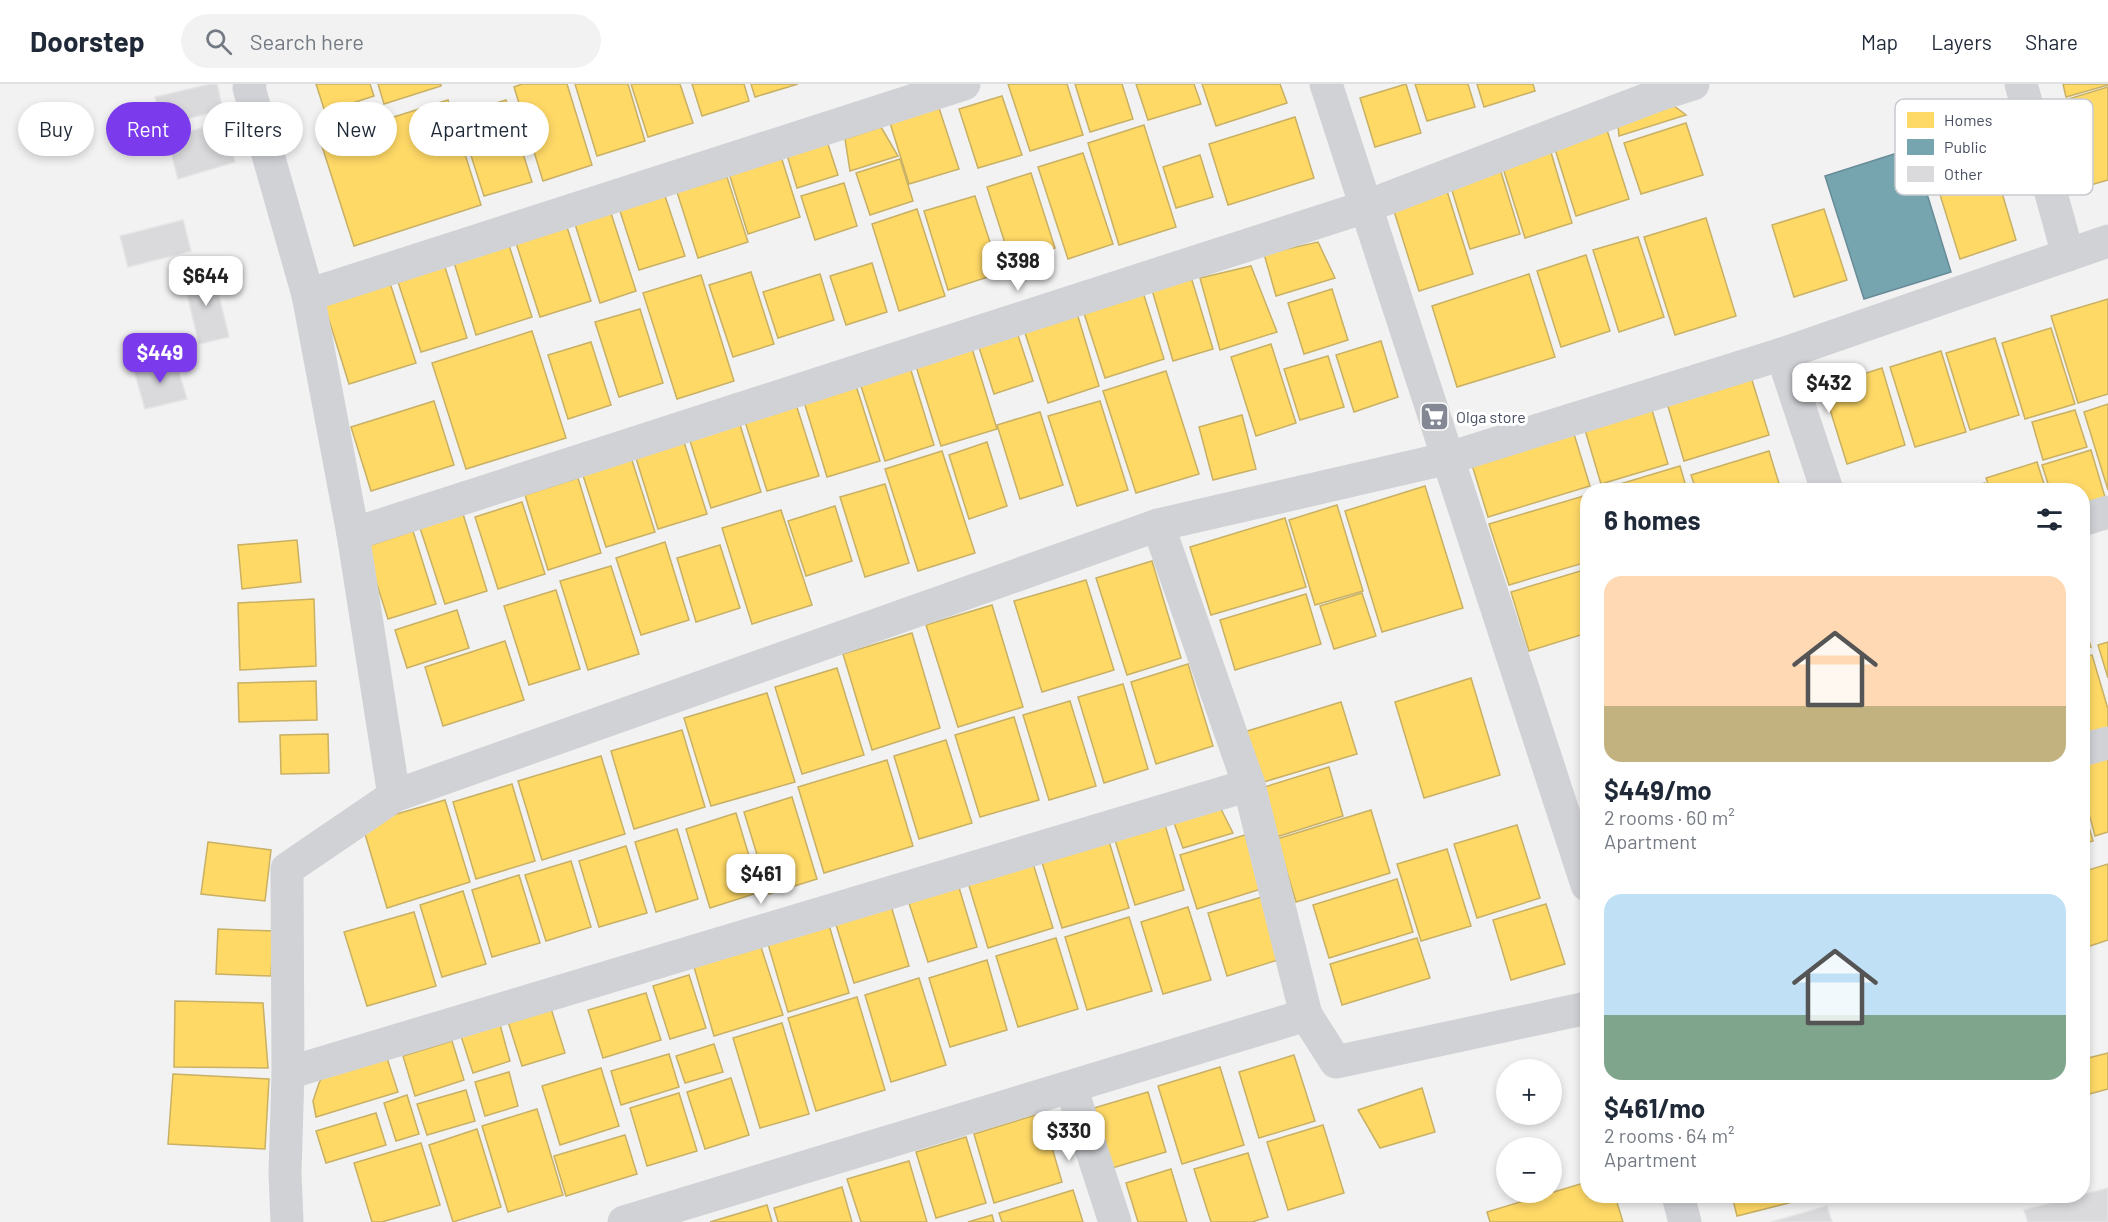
<!DOCTYPE html>
<meta charset="utf-8">
<style>
body{margin:0;font-family:Barlow,sans-serif;background:#f2f2f3;color:#1f2937;height:100vh;display:flex;flex-direction:column;font-size:22px;white-space:nowrap}
*{box-sizing:border-box;margin:0}
p{font-size:20px;color:#747a83}
.icon{flex:none;width:33px;height:33px;fill:none;stroke:currentColor;stroke-width:2;stroke-linecap:round;stroke-linejoin:round}
.map{position:relative;flex:1;overflow:hidden}
.panel{position:absolute;left:1580px;top:399px;width:510px;height:720px;display:flex;flex-direction:column;background:#fff;border-radius:24px;box-shadow:0 3px 9px #0003}
.panel>*{flex:none}
.guide{position:absolute;left:18px;top:18px;width:570px;height:54px;display:flex;gap:12px}
.controls{position:absolute;left:1496px;top:975px;display:grid;gap:12px}
.controls a{display:grid;place-items:center;width:66px;height:66px;border-radius:50%;background:#fff;box-shadow:0 3px 9px #0003;font-size:30px}
.price{position:absolute;translate:-50% -51px;padding:0 14px;border-radius:12px;background:#fff;color:#222;font-size:20px;line-height:39px;filter:drop-shadow(0 2px 3px #0008)}
.price::after{content:'';position:absolute;left:50%;top:36px;width:18px;height:14px;margin-left:-9px;background:inherit;clip-path:polygon(0 0,100% 0,50% 100%)}
.price.on{background:#7c3aed;color:#fff}
ul{padding:0;list-style:none}
li{display:grid;align-content:center;gap:12px;height:318px;padding:0 24px}
li span{display:grid;place-items:center;height:186px;border-radius:18px;color:#555}
li>.icon{margin-inline-start:auto}
span .icon{width:108px;height:108px;fill:#fffc;stroke-width:1}
li b{font-size:26px}
h2{display:flex;justify-content:space-between;align-items:center;height:72px;padding:0 24px;font-size:26px}
.pill{padding:0 21px;border-radius:27px;background:#fff;box-shadow:0 3px 9px #0003;font-size:21px;line-height:54px}
.pill.on{background:#7c3aed;color:#fff}
header{display:flex;align-items:center;gap:36px;box-sizing:border-box;height:84px;padding:0 30px;background:#fff;border-bottom:2px solid #e0e1e3}
header strong{font-size:28px}
nav{display:flex;gap:33px;margin-inline-start:auto;font-size:21px}
.search{width:420px;height:54px;background:#f2f2f3;display:flex;align-items:center;gap:15px;box-sizing:border-box;padding:0 21px;border-radius:33px;color:#747a83;font-size:22px}
.map>svg:first-child{display:block}
</style>
<header>
<strong>Doorstep</strong>
<div class="search"><svg class="icon" aria-label="search" viewBox="0 0 24 24"><circle cx="10" cy="10" r="6"/><path d="M15 15l6 6"/></svg>Search here</div>
<nav><a>Map</a><a>Layers</a><a>Share</a></nav>
</header>
<div class="map">
<svg width="2108" height="1138" viewBox="0 0 2108 1138">
<rect width="100%" height="100%" fill="#f3f2f2"/>
<g fill="#ffd966" stroke="#c8b064" stroke-width="1.5">
<path d="M316,0H370L374,12L325,28Z"/>
<path d="M378,0H441V2L384,20Z"/>
<path d="M522,0H567L592,81L543,97L514,3Z"/>
<path d="M575,0H628L645,57L597,72Z"/>
<path d="M631,0H680L693,39L648,53Z"/>
<path d="M692,0H744L749,17L702,32Z"/>
<path d="M751,0H798L755,13Z"/>
<path d="M1008,0H1067L1083,51L1030,67Z"/>
<path d="M1075,0H1122L1133,35L1090,48Z"/>
<path d="M1136,0H1194L1201,20L1148,36Z"/>
<path d="M1202,0H1280L1287,19L1216,42Z"/>
<path d="M1406,0L1421,49L1375,63L1360,14Z"/>
<path d="M1415,0H1468L1475,23L1427,37Z"/>
<path d="M1477,0H1533L1535,7L1484,23Z"/>
<path d="M2063,0H2108V1L2066,13Z"/>
<path d="M2108,3V96L2080,104L2055,19Z"/>
<path d="M1002,12L1022,71L978,84L959,25Z"/>
<path d="M448,16L481,121L354,162L320,56Z"/>
<path d="M506,16L532,98L484,112L458,31Z"/>
<path d="M1669,18L1686,31L1619,52L1617,31Z"/>
<path d="M939,24L959,85L909,100L890,39Z"/>
<path d="M1295,33L1314,94L1228,121L1209,60Z"/>
<path d="M1686,39L1703,91L1641,110L1624,59Z"/>
<path d="M1144,41L1176,143L1119,161L1088,59Z"/>
<path d="M881,43L898,72L850,87L845,55Z"/>
<path d="M1607,46L1629,115L1576,132L1554,62Z"/>
<path d="M824,48L838,91L797,104L784,61Z"/>
<path d="M1550,65L1572,139L1525,154L1502,81Z"/>
<path d="M779,66L800,133L748,150L727,83Z"/>
<path d="M1083,69L1113,160L1068,175L1038,83Z"/>
<path d="M1200,71L1213,113L1176,124L1163,83Z"/>
<path d="M900,75L913,117L870,131L856,89Z"/>
<path d="M1994,82L2016,156L1960,175L1937,101Z"/>
<path d="M1500,85L1520,150L1470,165L1450,100Z"/>
<path d="M1031,89L1055,164L1011,178L987,103Z"/>
<path d="M727,93L748,158L698,174L677,108Z"/>
<path d="M844,99L857,142L815,156L801,112Z"/>
<path d="M1447,107L1473,190L1419,207L1393,124Z"/>
<path d="M664,109L685,172L639,186L619,124Z"/>
<path d="M975,112L1000,189L948,206L924,127Z"/>
<path d="M917,125L945,212L899,227L872,140Z"/>
<path d="M1824,125L1847,196L1794,213L1772,141Z"/>
<path d="M610,126L636,207L600,219L574,137Z"/>
<path d="M1706,134L1736,232L1675,251L1644,153Z"/>
<path d="M566,140L591,217L540,233L515,156Z"/>
<path d="M1638,153L1664,233L1619,248L1593,166Z"/>
<path d="M508,158L532,233L476,251L453,175Z"/>
<path d="M1318,158L1335,194L1276,212L1264,170Z"/>
<path d="M1586,171L1610,247L1561,263L1537,187Z"/>
<path d="M872,179L887,228L846,241L830,192Z"/>
<path d="M1251,182L1277,248L1220,266L1200,194Z"/>
<path d="M445,183L467,254L421,268L398,198Z"/>
<path d="M751,188L774,260L733,273L709,201Z"/>
<path d="M820,190L834,236L778,254L763,208Z"/>
<path d="M1529,190L1555,273L1457,303L1432,222Z"/>
<path d="M701,191L734,297L677,315L643,209Z"/>
<path d="M1191,193L1213,265L1173,277L1152,206Z"/>
<path d="M390,199L416,279L349,300L324,220Z"/>
<path d="M1142,205L1164,275L1105,294L1082,223Z"/>
<path d="M1332,205L1348,256L1304,270L1288,219Z"/>
<path d="M2108,215V310L2078,319L2051,232Z"/>
<path d="M640,225L663,299L619,313L595,238Z"/>
<path d="M1076,226L1099,302L1048,319L1023,243Z"/>
<path d="M1015,242L1033,297L994,310L976,254Z"/>
<path d="M2051,244L2075,320L2025,335L2002,259Z"/>
<path d="M532,247L566,354L466,385L432,279Z"/>
<path d="M1995,254L2019,331L1970,346L1946,269Z"/>
<path d="M1381,257L1398,313L1354,328L1336,271Z"/>
<path d="M591,258L611,321L568,335L548,271Z"/>
<path d="M970,258L997,345L941,362L914,276Z"/>
<path d="M1271,260L1296,339L1256,352L1231,273Z"/>
<path d="M1941,267L1966,348L1915,363L1890,283Z"/>
<path d="M1328,272L1344,323L1300,336L1284,285Z"/>
<path d="M909,280L934,361L885,377L859,296Z"/>
<path d="M1882,284L1905,361L1847,380L1823,303Z"/>
<path d="M1166,287L1199,390L1136,409L1103,307Z"/>
<path d="M853,292L880,377L827,393L801,308Z"/>
<path d="M1751,293L1769,351L1684,377L1667,319Z"/>
<path d="M793,311L819,392L767,407L742,328Z"/>
<path d="M434,317L454,381L371,407L351,343Z"/>
<path d="M1100,317L1128,406L1077,422L1048,332Z"/>
<path d="M2108,320V406L2084,328Z"/>
<path d="M1652,326L1668,380L1601,400L1585,346Z"/>
<path d="M2075,326L2087,363L2043,376L2032,338Z"/>
<path d="M736,328L761,408L711,424L686,344Z"/>
<path d="M1040,328L1063,401L1020,415L997,341Z"/>
<path d="M1242,331L1256,385L1213,396L1199,343Z"/>
<path d="M1574,350L1590,402L1488,433L1472,381Z"/>
<path d="M683,355L707,430L658,445L635,371Z"/>
<path d="M987,358L1007,422L969,435L949,371Z"/>
<path d="M628,364L655,448L606,463L579,379Z"/>
<path d="M2091,366L2105,413L2082,420V406H2050L2042,381Z"/>
<path d="M942,367L975,469L918,487L885,385Z"/>
<path d="M1769,367L1781,406H1696L1691,391Z"/>
<path d="M2037,378L2046,406H1990L1986,394Z"/>
<path d="M1680,382L1687,406H1604L1603,405Z"/>
<path d="M578,394L601,469L548,486L525,411Z"/>
<path d="M1985,399L1988,406H1961Z"/>
<path d="M885,400L909,479L865,493L840,413Z"/>
<path d="M1425,402L1463,524L1382,548L1345,427Z"/>
<path d="M1587,411V478L1509,501L1489,440Z"/>
<path d="M522,418L545,490L498,505L475,433Z"/>
<path d="M1337,421L1363,507L1315,521L1289,436Z"/>
<path d="M835,422L852,477L806,492L788,437Z"/>
<path d="M781,426L812,521L752,540L722,444Z"/>
<path d="M463,430L487,507L445,520L420,444Z"/>
<path d="M1285,434L1306,503L1211,531L1190,463Z"/>
<path d="M413,447L436,520L388,535L365,463Z"/>
<path d="M297,456L301,498L242,505L238,461Z"/>
<path d="M665,458L689,536L641,551L616,474Z"/>
<path d="M720,461L740,524L696,538L677,474Z"/>
<path d="M1152,477L1181,574L1127,591L1096,494Z"/>
<path d="M611,482L639,570L588,586L560,497Z"/>
<path d="M1587,485V549L1529,567L1511,508Z"/>
<path d="M1086,496L1114,586L1042,608L1014,517Z"/>
<path d="M556,506L580,585L529,601L504,522Z"/>
<path d="M1362,509L1376,552L1334,565L1320,522Z"/>
<path d="M1306,510L1321,560L1235,586L1220,536Z"/>
<path d="M314,515L316,582L240,586L238,519Z"/>
<path d="M992,521L1023,623L958,643L926,541Z"/>
<path d="M457,526L469,564L407,584L395,546Z"/>
<path d="M2082,534L2091,563L2082,566Z"/>
<path d="M912,549L940,644L872,666L843,570Z"/>
<path d="M505,557L524,616L443,642L425,583Z"/>
<path d="M2108,558V594L2098,561Z"/>
<path d="M2092,571L2108,625V647L2082,655V573Z"/>
<path d="M1188,580L1213,662L1156,680L1131,598Z"/>
<path d="M837,584L864,671L802,690L775,603Z"/>
<path d="M1471,594L1500,691L1424,714L1395,618Z"/>
<path d="M316,597L317,636L239,638L238,599Z"/>
<path d="M1123,600L1148,685L1104,699L1078,613Z"/>
<path d="M767,609L795,698L711,722L684,634Z"/>
<path d="M1070,617L1096,702L1049,716L1023,631Z"/>
<path d="M1341,618L1357,670L1257,700L1241,649Z"/>
<path d="M1014,633L1039,716L980,733L955,651Z"/>
<path d="M682,646L705,723L634,745L611,667Z"/>
<path d="M328,650L329,689L281,690L280,651Z"/>
<path d="M946,656L972,739L919,755L894,672Z"/>
<path d="M2108,671V748L2095,752L2082,703V678Z"/>
<path d="M601,672L625,750L542,776L518,697Z"/>
<path d="M887,676L913,762L824,789L798,703Z"/>
<path d="M1329,683L1343,732L1273,754L1258,705Z"/>
<path d="M512,700L535,777L476,795L453,718Z"/>
<path d="M792,713L817,795L769,810L744,728Z"/>
<path d="M445,716L470,798L387,824L362,740Z"/>
<path d="M2082,718L2093,757L2082,760Z"/>
<path d="M1219,721L1233,749L1183,764L1173,736Z"/>
<path d="M1371,726L1390,789L1296,818L1277,755Z"/>
<path d="M1161,727L1184,806L1135,821L1111,743Z"/>
<path d="M736,729L760,808L710,824L686,745Z"/>
<path d="M1517,741L1540,814L1477,834L1454,760Z"/>
<path d="M677,745L698,815L656,828L635,758Z"/>
<path d="M1245,751L1261,805L1197,825L1180,771Z"/>
<path d="M1108,754L1129,824L1062,844L1041,775Z"/>
<path d="M208,758L271,766L265,817L201,810Z"/>
<path d="M626,762L647,829L599,843L579,777Z"/>
<path d="M1447,765L1471,842L1421,857L1397,780Z"/>
<path d="M1031,773L1053,844L988,864L966,792Z"/>
<path d="M571,777L591,843L546,857L525,791Z"/>
<path d="M2108,780V856L2087,863L2082,846V788Z"/>
<path d="M519,791L540,859L492,873L472,806Z"/>
<path d="M1397,795L1413,848L1329,874L1313,821Z"/>
<path d="M957,797L977,863L928,878L907,813Z"/>
<path d="M463,807L486,880L442,893L420,821Z"/>
<path d="M1262,813L1281,875L1227,892L1208,829Z"/>
<path d="M889,815L909,882L854,899L833,831Z"/>
<path d="M1546,820L1565,880L1511,896L1493,836Z"/>
<path d="M1188,823L1211,896L1163,910L1141,838Z"/>
<path d="M414,828L436,902L367,922L344,848Z"/>
<path d="M1129,833L1152,907L1087,926L1065,853Z"/>
<path d="M829,841L849,909L788,928L768,860Z"/>
<path d="M218,845L273,847L271,892L216,890Z"/>
<path d="M1056,854L1078,925L1018,943L996,872Z"/>
<path d="M1417,854L1430,894L1342,921L1330,880Z"/>
<path d="M761,863L783,931L714,952L694,883Z"/>
<path d="M987,876L1007,946L950,963L929,894Z"/>
<path d="M689,891L706,944L670,955L653,902Z"/>
<path d="M919,894L946,981L891,998L865,911Z"/>
<path d="M646,909L661,956L603,974L588,926Z"/>
<path d="M857,913L885,1006L816,1027L788,934Z"/>
<path d="M548,915L565,969L522,982L505,928Z"/>
<path d="M175,917L263,919L268,984L174,983Z"/>
<path d="M499,937L510,977L473,989L460,949Z"/>
<path d="M782,939L809,1030L760,1044L733,954Z"/>
<path d="M2082,955L2088,974L2108,969V1005L2082,1012Z"/>
<path d="M452,957L464,996L415,1012L403,972Z"/>
<path d="M714,960L723,988L685,999L676,972Z"/>
<path d="M385,968L398,1008L316,1033L313,1017L319,999L327,985Z"/>
<path d="M669,970L679,1003L621,1021L611,987Z"/>
<path d="M1294,971L1315,1037L1259,1054L1239,988Z"/>
<path d="M1220,983L1244,1061L1182,1080L1158,1002Z"/>
<path d="M601,984L619,1042L560,1061L542,1002Z"/>
<path d="M509,988L518,1022L485,1032L475,998Z"/>
<path d="M173,990L269,995L265,1065L168,1060Z"/>
<path d="M731,994L749,1051L705,1065L687,1008Z"/>
<path d="M1422,1004L1435,1048L1380,1064L1358,1026Z"/>
<path d="M466,1006L475,1037L427,1051L417,1020Z"/>
<path d="M1148,1008L1166,1068L1112,1084L1094,1024Z"/>
<path d="M679,1009L697,1067L647,1082L630,1024Z"/>
<path d="M407,1011L419,1050L396,1057L384,1019Z"/>
<path d="M537,1025L563,1111L508,1128L482,1042Z"/>
<path d="M376,1029L386,1061L326,1079L316,1047Z"/>
<path d="M1042,1029L1062,1098L994,1119L974,1050Z"/>
<path d="M1323,1041L1344,1109L1288,1126L1267,1058Z"/>
<path d="M477,1045L501,1123L453,1138L429,1061Z"/>
<path d="M625,1051L637,1090L566,1112L554,1072Z"/>
<path d="M966,1053L986,1119L936,1134L916,1068Z"/>
<path d="M421,1059L440,1121L382,1138H372L354,1079Z"/>
<path d="M1248,1069L1268,1133L1252,1138H1211L1194,1085Z"/>
<path d="M909,1077L927,1138H861L847,1095Z"/>
<path d="M1171,1085L1187,1138H1138L1126,1099Z"/>
<path d="M1587,1098V1112H1615L1623,1138H1490L1487,1128Z"/>
<path d="M842,1103L852,1138H778L774,1124Z"/>
<path d="M1073,1106L1083,1138H1002L999,1129Z"/>
<path d="M1732,1112H1816L1737,1132Z"/>
<path d="M767,1121L772,1138H710Z"/>
<path d="M992,1131L994,1138H968Z"/>
</g>
<path fill="#76a5af" stroke="#688b98" stroke-width="1.5" d="M1913,64L1951,188L1864,215L1825,92Z"/>
<g fill="#dadadd" stroke="#e4e4e5" stroke-width="1.5">
<path d="M210,0H217L223,26L161,41L155,13Z"/>
<path d="M223,38L235,78L178,95L167,54Z"/>
<path d="M183,136L191,167L128,183L120,152Z"/>
<path d="M212,184L229,253L199,260L183,193Z"/>
<path d="M175,275L187,315L145,325L134,286Z"/>
<path d="M2108,1104V1138H2028L2024,1126Z"/>
<path d="M1827,1122L1832,1138H1771Z"/>
</g>
<g fill="none" stroke-linecap="round" stroke-linejoin="round">
<g stroke="#d0d2d6" stroke-width="33">
<path d="M250,0L249,4L308,211L353,450L394,712"/>
<path d="M1326,0L1587,801"/>
<path d="M2021,0L2068,171"/>
<path d="M308,211L964,0"/>
<path d="M1782,270L1827,406"/>
<path d="M2082,436L2108,428"/>
<path d="M1158,441L1249,701L1306,931"/>
<path d="M353,450L1365,123L1658,11L1693,0"/>
<path d="M2082,666L2108,659"/>
<path d="M288,989L1249,701"/>
<path d="M1071,1003L1115,1138"/>
<path d="M1678,1112L1685,1138"/>
<path d="M287,1138L285,1089L288,989L287,785L394,712L1158,441L1449,374L1782,270L2108,157"/>
<path d="M624,1138L1306,931L1336,978L1587,924"/>
</g>
</g>
<defs>
<symbol id="supermarket-square" viewBox="-11 -11 22 22"><rect x="-9" y="-9" width="18" height="18" rx="4" fill="#838894" stroke="#fff"/><path d="M-6-5.5h2.5l.6 2H6L4.5 2H-2.5L-4.4-4H-6ZM-1.5 3.2a1.3 1.3 0 1 0 .1 0ZM3 3.2a1.3 1.3 0 1 0 .1 0Z" fill="#fff"/></symbol>
</defs>
<g fill-rule="evenodd">
<use href="#supermarket-square" x="1418" y="316" width="33" height="33"/>
</g>
<g text-anchor="middle" dominant-baseline="central" stroke-width="6" stroke-linejoin="round" paint-order="stroke">
<g font-size="16" fill="#474f61" stroke="#fff" text-anchor="start">
<text x="1456" y="332">Olga store</text>
</g>
</g>
<rect x="1895" y="15" width="198" height="96" rx="9" fill="#fff" stroke="#c8cad0" stroke-width="1.5"/>
<rect x="1907" y="28" width="27" height="16" fill="#ffd966"/>
<rect x="1907" y="55" width="27" height="16" fill="#76a5af"/>
<rect x="1907" y="82" width="27" height="16" fill="#dadadd"/>
<g font-size="16" fill="#474f61">
<text x="1944" y="42">Homes</text>
<text x="1944" y="69">Public</text>
<text x="1944" y="96">Other</text>
</g>
</svg>
<div class="controls">
<a>+</a>
<a>−</a>
</div>
<b class="price" style="left:1018px;top:208px">$398</b>
<b class="price" style="left:206px;top:223px">$644</b>
<b class="price on" style="left:160px;top:300px">$449</b>
<b class="price" style="left:1829px;top:330px">$432</b>
<b class="price" style="left:761px;top:821px">$461</b>
<b class="price" style="left:1069px;top:1078px">$330</b>
<div class="guide">
<a class="pill">Buy</a>
<a class="pill on">Rent</a>
<a class="pill">Filters</a>
<a class="pill">New</a>
<a class="pill">Apartment</a>
</div>
<section class="panel">
<h2>6 homes<svg class="icon" aria-label="filters" viewBox="0 0 24 24"><path d="M4 7h16M4 17h16"/><circle cx="9" cy="7" r="2"/><circle cx="15" cy="17" r="2"/></svg></h2>
<ul>
<li><span style="background:linear-gradient(#ffd9b3 70%,#c2b280 0)"><svg class="icon" aria-label="home" viewBox="0 0 24 24"><path d="M3 11l9-7 9 7M6 9v11h12V9"/></svg></span><div><b>$449/mo</b><p>2 rooms · 60 m²</p><p>Apartment</p></div></li>
<li><span style="background:linear-gradient(#bfe0f5 65%,#7fa58c 0)"><svg class="icon" aria-label="home" viewBox="0 0 24 24"><path d="M3 11l9-7 9 7M6 9v11h12V9"/></svg></span><div><b>$461/mo</b><p>2 rooms · 64 m²</p><p>Apartment</p></div></li>
</ul>
</section>
</div>
